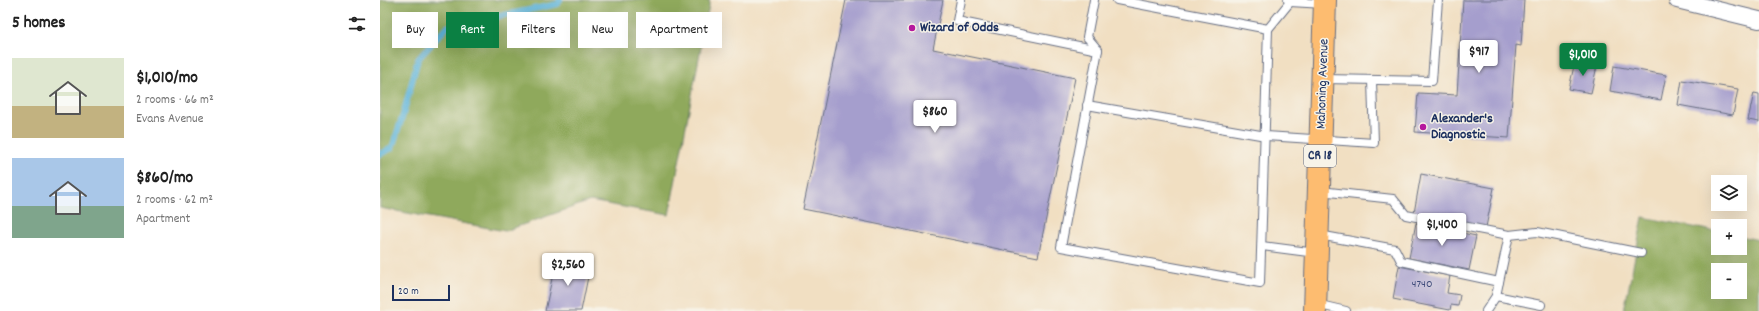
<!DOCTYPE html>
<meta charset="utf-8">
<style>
body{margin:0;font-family:Dekko,sans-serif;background:#f2f2f2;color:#222;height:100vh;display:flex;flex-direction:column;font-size:15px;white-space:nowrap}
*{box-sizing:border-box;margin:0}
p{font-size:13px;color:#767676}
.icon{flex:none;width:22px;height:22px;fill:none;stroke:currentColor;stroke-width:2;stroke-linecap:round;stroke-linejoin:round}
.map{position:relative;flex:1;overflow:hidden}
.sheet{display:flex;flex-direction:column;background:#fff;width:380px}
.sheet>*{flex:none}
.banner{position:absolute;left:12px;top:12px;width:380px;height:36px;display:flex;gap:8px}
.buttons{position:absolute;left:1331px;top:175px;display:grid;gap:8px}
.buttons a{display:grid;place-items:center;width:36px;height:36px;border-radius:0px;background:#fff;box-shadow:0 4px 16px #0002;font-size:20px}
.scale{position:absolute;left:12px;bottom:10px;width:58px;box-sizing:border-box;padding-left:4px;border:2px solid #1b2f5e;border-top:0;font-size:11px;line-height:14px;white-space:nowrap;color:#1b2f5e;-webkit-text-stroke:3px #f7f3e8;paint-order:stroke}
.price{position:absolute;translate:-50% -34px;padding:0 9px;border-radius:4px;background:#fff;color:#222;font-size:13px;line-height:26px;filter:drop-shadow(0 1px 2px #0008)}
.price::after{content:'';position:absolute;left:50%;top:24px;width:12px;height:9px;margin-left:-6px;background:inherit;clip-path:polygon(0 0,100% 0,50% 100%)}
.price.selected{background:#0b8043;color:#fff}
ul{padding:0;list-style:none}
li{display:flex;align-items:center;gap:12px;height:100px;padding:0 12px}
li span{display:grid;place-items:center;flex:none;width:112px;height:80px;border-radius:0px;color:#555}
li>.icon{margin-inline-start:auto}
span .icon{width:48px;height:48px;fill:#fffc;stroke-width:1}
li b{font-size:17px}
h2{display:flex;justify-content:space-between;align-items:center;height:48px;padding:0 12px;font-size:17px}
.pill{padding:0 14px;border-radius:0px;background:#fff;box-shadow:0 4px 16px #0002;font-size:14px;line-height:36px}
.pill.selected{background:#0b8043;color:#fff}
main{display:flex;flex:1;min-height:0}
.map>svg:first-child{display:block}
</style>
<main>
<section class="sheet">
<h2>5 homes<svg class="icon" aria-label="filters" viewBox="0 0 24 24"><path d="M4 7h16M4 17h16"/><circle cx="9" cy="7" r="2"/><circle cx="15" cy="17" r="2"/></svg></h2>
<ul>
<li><span style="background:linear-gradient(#dfe7d0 60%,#c2b280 0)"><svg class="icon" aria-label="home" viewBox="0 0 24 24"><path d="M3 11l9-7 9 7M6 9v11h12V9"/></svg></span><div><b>$1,010/mo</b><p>2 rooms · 66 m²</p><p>Evans Avenue</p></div></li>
<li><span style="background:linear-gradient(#a9c7e8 60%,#7fa58c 0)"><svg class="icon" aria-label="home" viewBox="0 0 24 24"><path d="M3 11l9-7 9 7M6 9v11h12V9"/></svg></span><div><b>$860/mo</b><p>2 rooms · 62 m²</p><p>Apartment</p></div></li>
</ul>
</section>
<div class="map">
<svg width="1379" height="311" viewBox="0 0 1379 311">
<rect width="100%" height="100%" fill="#f7f3e8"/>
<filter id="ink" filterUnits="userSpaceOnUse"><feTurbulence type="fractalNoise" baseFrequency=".025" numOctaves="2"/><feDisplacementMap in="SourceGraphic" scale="8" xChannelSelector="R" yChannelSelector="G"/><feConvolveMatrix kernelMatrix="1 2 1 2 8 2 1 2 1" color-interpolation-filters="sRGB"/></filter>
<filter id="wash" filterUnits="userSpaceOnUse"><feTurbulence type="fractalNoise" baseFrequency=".012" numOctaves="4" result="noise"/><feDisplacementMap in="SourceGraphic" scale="16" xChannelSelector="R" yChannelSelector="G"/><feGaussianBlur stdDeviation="0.9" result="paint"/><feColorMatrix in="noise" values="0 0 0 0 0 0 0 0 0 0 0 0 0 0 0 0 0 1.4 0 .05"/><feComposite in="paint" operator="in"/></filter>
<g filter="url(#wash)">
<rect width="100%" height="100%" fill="#f1dfc2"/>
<g fill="#8fa95b" stroke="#556c5c" fill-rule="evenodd">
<path d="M0,0H330L289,215L210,201L125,231L0,208Z"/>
<path d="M1263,217L1338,232V248H1360V236L1379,240V311H1244ZM1338,270H1360V292H1338Z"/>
</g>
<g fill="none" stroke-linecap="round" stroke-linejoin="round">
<path stroke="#5db4da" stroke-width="6" d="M0,154L12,148L23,115L38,59L67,27L178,4L180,0"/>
</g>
<g id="blocks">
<g fill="#a59ecd">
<path d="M466,0H563L553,49L695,78L658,257L423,209Z"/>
<path d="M1083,0H1144L1141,46L1136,45L1129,138L1035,132L1038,93L1077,95Z"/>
<path d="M1195,61L1217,66L1211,93L1189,89Z"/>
<path d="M1234,66L1286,75L1281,100L1230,91Z"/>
<path d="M1302,80L1358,89L1353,115L1298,105Z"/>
<path d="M1374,93L1379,94V122L1368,120Z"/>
<path d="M1041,174L1114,188L1106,227L1034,213Z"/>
<path d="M1036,223L1096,236L1089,270L1029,258Z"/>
<path d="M176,260L210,267L201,311H165Z"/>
<path d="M1019,266L1070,276L1067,293L1080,295L1078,306L1071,305L1070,310L1013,299Z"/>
</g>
</g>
</g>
<g filter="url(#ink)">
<use href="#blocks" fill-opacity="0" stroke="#666d81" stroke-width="1"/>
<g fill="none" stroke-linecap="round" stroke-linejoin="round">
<defs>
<g id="lane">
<path d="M581,0L577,21L718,50"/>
<path d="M714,0L707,37L718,50L681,247L880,283L888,29L737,0"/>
<path d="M908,0L910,2L944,4"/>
<path d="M888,29L910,2"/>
<path d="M944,79L1052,81L1058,0"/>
<path d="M707,105L886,136L994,143L992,80"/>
<path d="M940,191L1013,199L1026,215L1129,235L1116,296L1106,311"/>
<path d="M939,235L1015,249L1021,261L1119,282"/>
<path d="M1129,235L1157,232L1261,253"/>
<path d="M882,246L936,253"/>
<path d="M1116,296L1161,305"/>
<path d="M936,304L966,311"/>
</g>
<path id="street" d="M1297,0L1379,20"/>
<path id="primary" d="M935,311L945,0"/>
</defs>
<use href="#lane" stroke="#666d81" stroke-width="10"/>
<use href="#street" stroke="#666d81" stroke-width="18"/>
<use href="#primary" stroke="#666d81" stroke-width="24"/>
<use href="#lane" stroke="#fff" stroke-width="8"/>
<use href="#street" stroke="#fff" stroke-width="16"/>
<use href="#primary" stroke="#fdbc70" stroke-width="22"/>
</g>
</g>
<g fill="#b5179e" stroke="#f7f3e8" stroke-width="1.5">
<circle cx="532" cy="28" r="4"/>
<circle cx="1043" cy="127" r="4"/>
</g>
<g text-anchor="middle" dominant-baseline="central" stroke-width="3" stroke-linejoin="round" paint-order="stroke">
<g font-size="12" fill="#3e4b7a">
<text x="1042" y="284">4740</text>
</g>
<rect fill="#f7f3e8" stroke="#5d6a87" stroke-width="1" x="924" y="145" width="32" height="22" rx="3"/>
<g font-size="13" font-weight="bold" fill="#1b2f5e">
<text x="940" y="156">CR 18</text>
</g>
<g font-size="14" font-weight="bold" fill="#1b2f5e" stroke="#f7f3e8" text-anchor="start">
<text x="540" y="28">Wizard of Odds</text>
<text x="1051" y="119">Alexander's<tspan x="1051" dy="16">Diagnostic</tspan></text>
</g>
<g font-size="14" fill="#1b2f5e" stroke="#f7f3e8">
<text transform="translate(943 84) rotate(-88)">Mahoning Avenue</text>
</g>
</g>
</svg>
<div class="buttons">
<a><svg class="icon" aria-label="layers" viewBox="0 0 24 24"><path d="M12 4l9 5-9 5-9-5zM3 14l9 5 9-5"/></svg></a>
<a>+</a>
<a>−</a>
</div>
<div class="scale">20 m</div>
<b class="price" style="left:1099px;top:74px">$917</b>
<b class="price selected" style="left:1203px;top:77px">$1,010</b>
<b class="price" style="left:555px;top:134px">$860</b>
<b class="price" style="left:1062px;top:247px">$1,400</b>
<b class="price" style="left:188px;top:287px">$2,560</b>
<div class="banner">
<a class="pill">Buy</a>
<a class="pill selected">Rent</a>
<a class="pill">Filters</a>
<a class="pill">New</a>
<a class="pill">Apartment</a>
</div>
</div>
</main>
